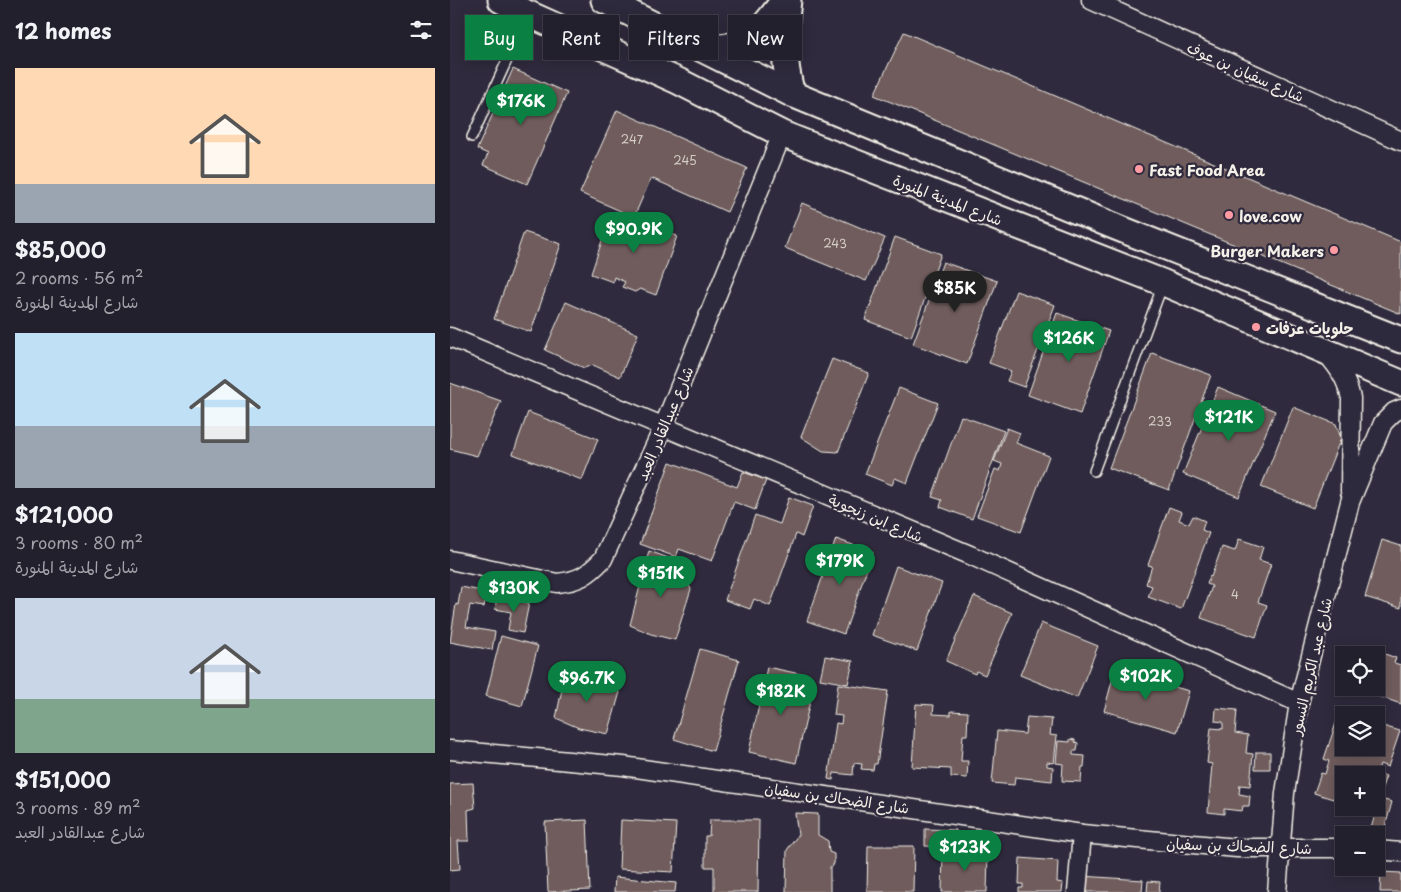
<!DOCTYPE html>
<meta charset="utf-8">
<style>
body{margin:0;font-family:"Playpen Sans","Playpen Sans Arabic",sans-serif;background:#2f2d3a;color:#f1f3f6;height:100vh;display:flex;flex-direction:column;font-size:19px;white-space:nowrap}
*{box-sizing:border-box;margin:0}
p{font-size:16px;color:#a3a3aa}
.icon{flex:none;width:28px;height:28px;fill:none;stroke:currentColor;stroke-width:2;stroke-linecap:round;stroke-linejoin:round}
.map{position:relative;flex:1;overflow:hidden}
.details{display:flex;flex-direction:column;background:#23202e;width:450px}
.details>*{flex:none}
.top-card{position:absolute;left:15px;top:15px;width:475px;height:45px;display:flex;gap:10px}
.tools{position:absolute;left:885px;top:646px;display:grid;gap:10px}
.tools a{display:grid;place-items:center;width:50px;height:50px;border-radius:0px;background:#23202e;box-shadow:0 2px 12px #0003,0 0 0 1px #403e4a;font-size:25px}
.price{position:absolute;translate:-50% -42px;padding:0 11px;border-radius:18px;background:#0b8043;color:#fff;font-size:16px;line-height:32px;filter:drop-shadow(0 1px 2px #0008)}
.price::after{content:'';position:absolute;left:50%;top:30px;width:15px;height:11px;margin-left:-8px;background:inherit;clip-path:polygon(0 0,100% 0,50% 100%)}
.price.active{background:#222;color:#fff}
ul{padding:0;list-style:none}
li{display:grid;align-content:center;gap:10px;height:265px;padding:0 15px}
li span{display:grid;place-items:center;height:155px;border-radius:0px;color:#555}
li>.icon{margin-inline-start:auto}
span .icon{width:90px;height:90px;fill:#fffc;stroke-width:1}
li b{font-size:21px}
h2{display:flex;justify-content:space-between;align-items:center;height:60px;padding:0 15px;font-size:21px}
.pill{padding:0 18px;border-radius:0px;background:#23202e;box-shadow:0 2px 12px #0003,0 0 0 1px #403e4a;font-size:18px;line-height:45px}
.pill.active{background:#0b8043;color:#fff}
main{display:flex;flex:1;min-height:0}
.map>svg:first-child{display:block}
</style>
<main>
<section class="details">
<h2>12 homes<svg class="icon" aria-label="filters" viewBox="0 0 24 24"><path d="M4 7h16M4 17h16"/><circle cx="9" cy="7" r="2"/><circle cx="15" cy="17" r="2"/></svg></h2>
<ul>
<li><span style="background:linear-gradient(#ffd9b3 75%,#9aa5b1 0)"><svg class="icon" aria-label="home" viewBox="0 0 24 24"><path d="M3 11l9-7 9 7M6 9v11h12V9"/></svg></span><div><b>$85,000</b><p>2 rooms · 56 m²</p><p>شارع المدينة المنورة</p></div></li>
<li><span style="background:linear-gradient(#bfe0f5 60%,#9aa5b1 0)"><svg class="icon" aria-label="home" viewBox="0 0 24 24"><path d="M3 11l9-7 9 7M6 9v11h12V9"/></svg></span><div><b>$121,000</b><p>3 rooms · 80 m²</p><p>شارع المدينة المنورة</p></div></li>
<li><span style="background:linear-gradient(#c9d6e8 65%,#7fa58c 0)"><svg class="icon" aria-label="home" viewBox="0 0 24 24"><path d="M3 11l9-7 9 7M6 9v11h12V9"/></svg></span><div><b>$151,000</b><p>3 rooms · 89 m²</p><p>شارع عبدالقادر العبد</p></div></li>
</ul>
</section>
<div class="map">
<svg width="951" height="892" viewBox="0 0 951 892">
<rect width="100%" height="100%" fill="#2f2a3d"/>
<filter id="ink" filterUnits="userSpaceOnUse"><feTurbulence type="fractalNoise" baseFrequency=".02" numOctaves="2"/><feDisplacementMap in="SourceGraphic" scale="10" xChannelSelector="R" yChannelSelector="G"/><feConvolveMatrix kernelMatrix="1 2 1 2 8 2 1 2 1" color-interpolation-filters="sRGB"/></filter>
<g filter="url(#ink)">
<g fill="#6f5b5c" stroke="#f4f1e8">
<path d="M454,32L951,242V314L424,95Z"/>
<path d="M63,69L117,93L77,184L33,165L38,154L27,149Z"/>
<path d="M167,110L297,168L277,212L201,178L184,217L130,193Z"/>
<path d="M352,203L435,238L416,281L335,248Z"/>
<path d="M161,213L227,236L206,295L190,289L185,292L172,287L175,282L164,277L163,282L141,274Z"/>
<path d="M74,232L111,244L81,332L44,319Z"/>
<path d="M445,237L491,254L461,337L415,320Z"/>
<path d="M493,262L547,281L517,364L463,344Z"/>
<path d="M566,291L605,305L574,387L557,381L561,371L539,363Z"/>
<path d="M116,302L188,334L170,377L143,365L134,368L95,350Z"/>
<path d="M607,313L659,331L630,414L578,395Z"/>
<path d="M702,353L761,375L719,490L659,468Z"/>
<path d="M382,359L419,373L388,452L373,451L351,437Z"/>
<path d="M0,383L51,401L27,456L0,449Z"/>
<path d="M768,387L825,411L789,497L733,474Z"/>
<path d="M449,388L488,403L457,483L445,478L442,485L415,474Z"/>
<path d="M843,407L886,424L891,438L863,508L811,487Z"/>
<path d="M78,412L148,439L132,480L63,454Z"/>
<path d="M511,416L554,431L522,519L490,507L492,500L482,497Z"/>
<path d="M557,428L570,433L566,443L599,456L571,532L527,516L545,469L550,471L552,464L544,461Z"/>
<path d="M220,462L287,487L293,472L316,480L305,510L284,502L262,561L229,549L226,557L190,544Z"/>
<path d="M339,497L363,506L352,537L346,534L320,606L304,599L300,609L275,600L305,515L330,524Z"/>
<path d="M719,507L732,512L729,520L739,524L743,516L755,521L752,530L759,533L731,609L698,597L702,586L696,584L702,566L698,565Z"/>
<path d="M386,539L423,552L394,634L357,621Z"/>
<path d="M789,539L813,547L809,560L821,564L808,602L817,605L806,637L751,618L762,586L757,584L760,576L761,577L772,547L785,551Z"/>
<path d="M932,540L951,546V608L915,597Z"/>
<path d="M199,551L224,560L241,589L225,640L201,634L180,625Z"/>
<path d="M446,566L492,583L467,651L422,635Z"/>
<path d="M11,587L37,592L34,607L20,605L16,627L45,632L42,650L0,642L6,604L8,605Z"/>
<path d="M47,596L79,603L73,633L58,630L61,612L45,609Z"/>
<path d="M524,596L562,613L535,675L526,671L525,674L496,661Z"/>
<path d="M591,623L648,646L627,698L570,675Z"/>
<path d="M51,636L88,646L72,706L36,696Z"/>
<path d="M897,646L911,651L913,646L946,658L944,663L951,665V704L904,688H926V655H894Z"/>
<path d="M250,649L289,660L263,751L224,739Z"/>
<path d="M375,656L403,661L398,684L370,679Z"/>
<path d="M894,656V677L887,675Z"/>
<path d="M317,667L355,675L352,685L363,688L346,763L299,752Z"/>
<path d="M116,670L135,674L170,692L158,734L129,728L106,718Z"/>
<path d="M665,670L739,691L727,732L654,711Z"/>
<path d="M388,684L438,691L427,764H424L423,770L411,769L412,764L404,763L403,775L384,773L383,780L378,779L386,723L391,724L392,716L384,715Z"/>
<path d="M466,704L484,705L483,714L501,715V711L518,712L517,735H513L511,761H518L517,778L501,777V769L462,767Z"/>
<path d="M766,708L787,710L785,733L798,735L796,753L803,754L800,786L790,785L789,794L800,796L799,806H793L792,811L774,809V814L758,812L762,764L757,763L761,728L773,729V722L765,721Z"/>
<path d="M890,711L901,715H894V748H926V724L950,731L938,767L930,764L927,773L936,776L926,805V775H894V798L885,795L883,799L864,793L871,773L875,774L879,761L874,759Z"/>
<path d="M577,717L602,719L600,735L607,736L604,763L597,762V766L603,767L602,781L565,777L564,785L542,783L547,731L575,734Z"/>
<path d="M620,739L625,740V742L628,743L627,751H623V755L635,756L634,767H632L631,782L612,781L613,764L606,763L608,741L620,742Z"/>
<path d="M806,752H820V769H805Z"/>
<path d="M23,783L25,808L18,810L19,841H8L10,869L0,870V784Z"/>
<path d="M930,799L942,802L934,831L921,828Z"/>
<path d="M345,813L368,814V835L378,841L379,852L384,854V864L380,867V892H336L337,850L348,835Z"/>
<path d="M137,820L140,890L98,892L95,822Z"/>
<path d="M171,820L226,823L223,872L169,869Z"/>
<path d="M260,820H309L308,892H264V867H255V836H259Z"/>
<path d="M475,829L506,830V848L475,846Z"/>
<path d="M418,846H464L463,892H417Z"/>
<path d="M493,851L538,853L537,892H492Z"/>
<path d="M570,858L608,861L607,882L613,883L612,892H569V888H573V884H569Z"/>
<path d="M931,872L951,873V892H930Z"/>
<path d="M631,876L693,880L692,892H630Z"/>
<path d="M165,877L226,883L225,892H164Z"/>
<path d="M698,881L710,882L709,892H697Z"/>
</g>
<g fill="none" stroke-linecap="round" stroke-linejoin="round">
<defs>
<g id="lane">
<path d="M22,137L70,32L72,14"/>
<path d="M644,471L713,284"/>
</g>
<g id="street">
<path d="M641,0L951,141"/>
<path d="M0,337L520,555L849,703"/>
<path d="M876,353C889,368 896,378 901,398L900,492"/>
<path d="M0,560L107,583C129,581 138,575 153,559L213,428L332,134"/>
<path d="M0,750L173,766L632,834L787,848H894"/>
<path d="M926,850L951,852"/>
<path d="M627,892L632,834"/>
<path d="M827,892L835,793L849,703L900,502L933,423L944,412L951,409"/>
</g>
<g id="secondary">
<path d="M51,0L72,11L228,81L332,134L714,283L951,383"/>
<path d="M154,0L342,94L666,227L951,340"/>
<path d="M338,0C334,37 332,58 342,94"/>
<path d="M250,46C259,46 269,48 278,46C304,43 320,19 334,0"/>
</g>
</defs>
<use href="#lane" stroke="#f4f1e8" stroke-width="12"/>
<use href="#street" stroke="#f4f1e8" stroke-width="21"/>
<use href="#secondary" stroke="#f4f1e8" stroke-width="29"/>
<use href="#lane" stroke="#2f2a3d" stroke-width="9"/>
<use href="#street" stroke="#2f2a3d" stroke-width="18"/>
<use href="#secondary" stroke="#2f2a3d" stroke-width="25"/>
</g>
</g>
<g fill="#ff9aa2" stroke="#2f2a3d" stroke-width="2">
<circle cx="689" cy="169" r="5"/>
<circle cx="779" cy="215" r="5"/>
<circle cx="884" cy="250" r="5"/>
<circle cx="806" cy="327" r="5"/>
</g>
<g text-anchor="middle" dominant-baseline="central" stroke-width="4.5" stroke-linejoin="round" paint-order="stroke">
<g font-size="12" fill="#d3ccc5">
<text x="182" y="139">247</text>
<text x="235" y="160">245</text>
<text x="385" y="243">243</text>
<text x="710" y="421">233</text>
<text x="785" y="594">4</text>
</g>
<g font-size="15" fill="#f4f1e8" stroke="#2f2a3d">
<text transform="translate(796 71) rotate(24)">شارع سفيان بن عوف</text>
<text transform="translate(498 199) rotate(21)">شارع المدينة المنورة</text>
<text transform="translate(214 423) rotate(-67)">شارع عبدالقادر العبد</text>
<text transform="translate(426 517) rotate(23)">شارع ابن زنجوية</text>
<text transform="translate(860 666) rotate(-77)">شارع عبد الكريم النسور</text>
<text transform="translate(387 797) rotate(8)">شارع الضحاك بن سفيان</text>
<text transform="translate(789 845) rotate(2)">شارع الضحاك بن سفيان</text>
</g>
<g font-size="15" font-weight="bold" fill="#f4f1e8" stroke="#2f2a3d" text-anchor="start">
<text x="699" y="169">Fast Food Area</text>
<text x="789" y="215">love.cow</text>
<text x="874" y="250" text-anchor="end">Burger Makers</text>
<text x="816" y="327">حلويات عرفات</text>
</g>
</g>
</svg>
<div class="tools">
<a><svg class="icon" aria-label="locate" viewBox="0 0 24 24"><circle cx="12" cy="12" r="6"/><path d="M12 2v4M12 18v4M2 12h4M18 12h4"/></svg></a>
<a><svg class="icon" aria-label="layers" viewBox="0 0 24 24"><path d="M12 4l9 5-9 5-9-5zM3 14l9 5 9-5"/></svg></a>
<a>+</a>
<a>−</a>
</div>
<b class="price" style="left:71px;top:126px">$176K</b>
<b class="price" style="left:184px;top:254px">$90.9K</b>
<b class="price active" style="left:505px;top:313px">$85K</b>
<b class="price" style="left:619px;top:363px">$126K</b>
<b class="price" style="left:779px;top:442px">$121K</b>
<b class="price" style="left:390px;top:586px">$179K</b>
<b class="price" style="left:211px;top:598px">$151K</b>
<b class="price" style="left:64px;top:613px">$130K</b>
<b class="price" style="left:696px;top:701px">$102K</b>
<b class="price" style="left:137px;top:703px">$96.7K</b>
<b class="price" style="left:331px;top:716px">$182K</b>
<b class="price" style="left:515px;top:872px">$123K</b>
<div class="top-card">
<a class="pill active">Buy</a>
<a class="pill">Rent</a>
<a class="pill">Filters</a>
<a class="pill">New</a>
</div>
</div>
</main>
